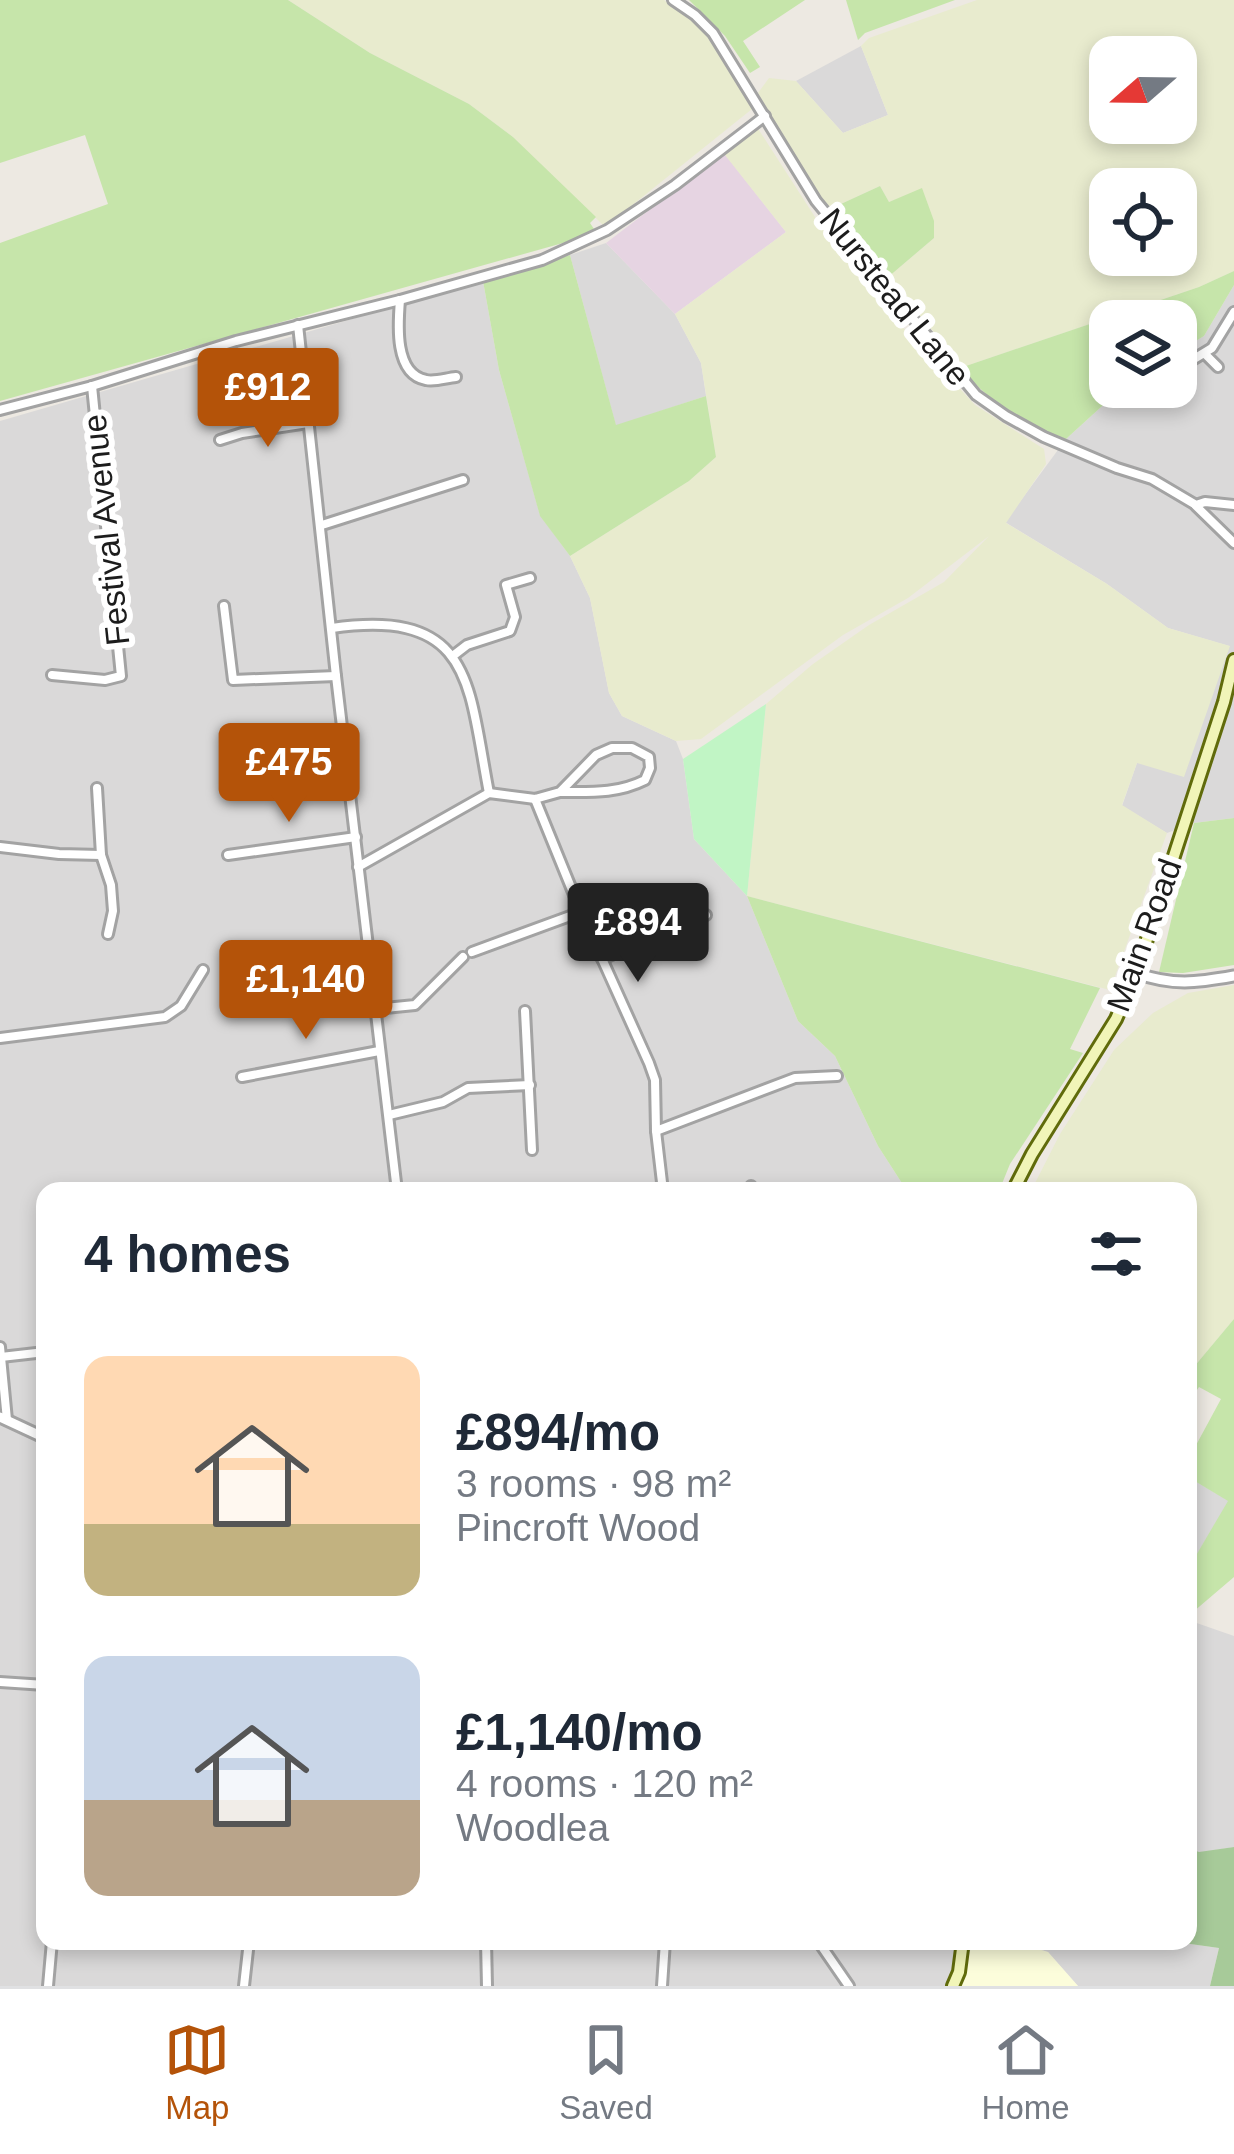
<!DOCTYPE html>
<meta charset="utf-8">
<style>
body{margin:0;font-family:Arial,sans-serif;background:#f2f2f3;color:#1f2937;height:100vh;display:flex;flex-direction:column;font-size:45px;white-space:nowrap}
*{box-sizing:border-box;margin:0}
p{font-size:39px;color:#747a83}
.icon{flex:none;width:66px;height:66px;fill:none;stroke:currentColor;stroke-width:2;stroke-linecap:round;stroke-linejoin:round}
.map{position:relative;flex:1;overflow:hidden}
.drawer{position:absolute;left:36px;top:1182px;width:1161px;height:768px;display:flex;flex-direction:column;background:#fff;border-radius:24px;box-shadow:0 6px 18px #0003}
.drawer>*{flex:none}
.needle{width:78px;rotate:250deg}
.buttons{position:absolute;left:1089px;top:36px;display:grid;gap:24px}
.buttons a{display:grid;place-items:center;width:108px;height:108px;border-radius:24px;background:#fff;box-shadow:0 6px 18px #0003;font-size:60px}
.price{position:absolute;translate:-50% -102px;padding:0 27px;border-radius:12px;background:#b45309;color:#fff;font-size:39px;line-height:78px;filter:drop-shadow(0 3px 6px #0008)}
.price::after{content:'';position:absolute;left:50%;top:72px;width:36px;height:27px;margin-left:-18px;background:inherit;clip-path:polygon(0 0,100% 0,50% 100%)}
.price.current{background:#222;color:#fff}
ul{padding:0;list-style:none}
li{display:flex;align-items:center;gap:36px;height:300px;padding:0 48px}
li span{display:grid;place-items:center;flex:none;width:336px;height:240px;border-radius:24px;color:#555}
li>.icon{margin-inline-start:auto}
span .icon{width:144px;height:144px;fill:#fffc;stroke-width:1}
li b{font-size:51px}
h2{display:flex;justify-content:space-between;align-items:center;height:144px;padding:0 48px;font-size:51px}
.tabs{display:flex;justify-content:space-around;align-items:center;height:168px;border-top:3px solid #e0e1e3;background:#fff;font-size:33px;color:#747a83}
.tabs a{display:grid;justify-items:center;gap:6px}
.tabs .current{color:#b45309}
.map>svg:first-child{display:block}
</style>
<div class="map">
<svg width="1234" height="1986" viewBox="0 0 1234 1986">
<rect width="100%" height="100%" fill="#ede9e2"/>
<g fill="#dad9d9">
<path d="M861,46L888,115L843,133L796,81Z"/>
<path d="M606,243L675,314L701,363L706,396L616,426L570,255Z"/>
<path d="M483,281L499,370L540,515L570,556L590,598L609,693L622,716L676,741L683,759L694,839L747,896L798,1021L835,1056L878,1146L907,1191H45V1941H958L955,1969L947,1986H0V421Z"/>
<path d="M1234,285V818L1194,823L1167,833L1122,806L1137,763L1229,646L1168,628L1107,584L1005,522L1066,439L1123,387H1176V353L1204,336Z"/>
<path d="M1188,1477L1229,1501L1188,1569Z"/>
<path d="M1188,1620L1234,1636V1847L1198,1853L1188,1848Z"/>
<path d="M1012,1941H1169L1219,1948L1210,1986H1078L1048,1952Z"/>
</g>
<path fill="#e6d4e2" d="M724,153L786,232L675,314L606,243Z"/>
<path fill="#fcfddb" d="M973,1941H1012L1048,1952L1078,1986H960Z"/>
<g fill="#e8ebce" fill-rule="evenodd">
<path d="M288,0H664L709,32L752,109L605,227L513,137L469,104L370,53Z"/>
<path d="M977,0H1234V271L1199,287L960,368L946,346L887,278L934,238L922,189L889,202L880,186L830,209L798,166L758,93L769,78L796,81L843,133L888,115L861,46L869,38ZM1110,57H1176V123H1110ZM1110,189H1176V255H1110Z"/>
<path d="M755,124L815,217L880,303L975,405L1044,449L1046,464L1006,523L1107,584L1168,628L1230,646L1184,777L1137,763L1122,805L1167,833L1110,990L747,896L766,704L813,664L869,625L944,582L989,536L908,598L843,635L701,739L676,741L622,716L609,693L590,598L570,556L689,481L716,457L701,363L675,314L786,232L721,150Z"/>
<path d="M1234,985V1319L1188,1374V1191H1031L1060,1134L1114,1050L1153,1013L1188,993Z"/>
</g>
<g fill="#c6e5aa">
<path d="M0,0H288L370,53L469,104L513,137L596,217L590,223L596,232L563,243L0,401V243L108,204L85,135L0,163Z"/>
<path d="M689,0H805L743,41L760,67L750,73L725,36Z"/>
<path d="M846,0H955L865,33L858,40Z"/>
<path d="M880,186L889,202L922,188L934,221V238L887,278L830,209Z"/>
<path d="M570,255L616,425L706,396L716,457L689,481L570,556L540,516L499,370L483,281Z"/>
<path d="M1234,271V285L1204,336L1176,353V321H1110V387H1123L1066,439C1024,425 989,401 960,368L1199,287Z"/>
<path d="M1234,818V965L1183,973L1159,972L1194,823Z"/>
<path d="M747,896L1100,988L1070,1049L1083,1053L1010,1164L999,1191H907L878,1146L835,1056L798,1021Z"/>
<path d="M1234,1319V1577L1193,1612L1188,1609V1569L1228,1501L1188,1477V1460L1221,1399L1199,1387L1188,1403V1374Z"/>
</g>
<path fill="#a7ca99" d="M1234,1847V1986H1210L1219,1948L1169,1941H1188V1848L1199,1852Z"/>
<path fill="#c1f5c5" d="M766,704L747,896L694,839L683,759Z"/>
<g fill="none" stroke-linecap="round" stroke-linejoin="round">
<defs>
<g id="minor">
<path d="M673,0L695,15L713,33L816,201L976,395L1006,416L1044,437L1117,468L1152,479L1196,505L1205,502L1234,505"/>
<path d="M400,300C398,324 394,374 426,380C435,382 446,378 456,377"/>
<path d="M298,325L336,676L397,1191"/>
<path d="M1205,354L1218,367"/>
<path d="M1189,362L1212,348L1234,312"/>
<path d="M0,410L92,386L236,341L400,300L542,260L607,230L675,185L765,116"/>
<path d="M220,440L242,433L308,423"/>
<path d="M1196,506L1234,543"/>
<path d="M322,525L463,480"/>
<path d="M224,606L233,680L336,676"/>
<path d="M332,628C474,608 468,685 489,793"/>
<path d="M454,655L467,645L510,631L515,617L506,585L530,578"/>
<path d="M52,675L105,680L121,676L92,386"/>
<path d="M97,788L101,855L111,885L113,911L108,934"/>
<path d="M535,799L581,912L649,1063L655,1080L656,1131L663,1191"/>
<path d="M0,847L59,854L101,855"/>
<path d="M228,855L356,837"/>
<path d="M358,867L489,793L535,799L560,792L596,755L612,748H632L649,757L650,768L645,780C617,794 590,792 560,792"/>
<path d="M472,952L581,912"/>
<path d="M602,959L706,915"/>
<path d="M375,1009L415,1005L463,957"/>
<path d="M525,1011L532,1150"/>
<path d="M0,1038L165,1017L181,1006L203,970"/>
<path d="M242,1077L379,1051"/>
<path d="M389,1115L443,1102L468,1088L530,1085"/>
<path d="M656,1131L795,1078L837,1076"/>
<path d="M751,1191V1186"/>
<path d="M0,1347L7,1420"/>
<path d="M1,1357L45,1352"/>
<path d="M0,1682L45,1685"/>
<path d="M486,1941L487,1986"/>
<path d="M818,1941L849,1986"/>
<path d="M48,1986L52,1941"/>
<path d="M244,1986L249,1941"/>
<path d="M662,1986L665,1941"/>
</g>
<g id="tertiary">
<path d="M1136,973C1173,986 1196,983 1234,976"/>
<path d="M0,1417L45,1438"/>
</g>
<g id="secondary">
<path d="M1013,1191L1032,1154L1116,1019L1136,973L1224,702L1234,660"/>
<path d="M953,1986L959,1972L963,1941"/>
</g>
</defs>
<use href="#minor" stroke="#a3a3a3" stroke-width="14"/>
<use href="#tertiary" stroke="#a3a3a3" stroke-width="15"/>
<use href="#secondary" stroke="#606b0b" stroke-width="16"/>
<use href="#minor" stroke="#fff" stroke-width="8"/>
<use href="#tertiary" stroke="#fff" stroke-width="9"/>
<use href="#secondary" stroke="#f1f5b8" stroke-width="10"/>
</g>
<g text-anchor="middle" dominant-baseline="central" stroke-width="12" stroke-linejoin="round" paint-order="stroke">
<g font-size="33" fill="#1c1c1c" stroke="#fff">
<text transform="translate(895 297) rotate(51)">Nurstead Lane</text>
<text transform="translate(106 530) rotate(-96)">Festival Avenue</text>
<text transform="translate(1144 935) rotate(-70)">Main Road</text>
</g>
</g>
</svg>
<div class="buttons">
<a><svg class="needle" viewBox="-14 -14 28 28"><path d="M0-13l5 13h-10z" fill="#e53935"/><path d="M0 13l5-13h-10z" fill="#747a83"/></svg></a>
<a><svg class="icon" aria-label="locate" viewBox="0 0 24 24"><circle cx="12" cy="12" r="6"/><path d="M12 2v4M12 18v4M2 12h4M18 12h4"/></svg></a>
<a><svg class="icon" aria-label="layers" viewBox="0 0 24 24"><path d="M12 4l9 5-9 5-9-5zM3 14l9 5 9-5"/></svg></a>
</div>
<b class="price" style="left:268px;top:450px">£912</b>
<b class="price" style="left:289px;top:825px">£475</b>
<b class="price current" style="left:638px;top:985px">£894</b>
<b class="price" style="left:306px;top:1042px">£1,140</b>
<section class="drawer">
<h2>4 homes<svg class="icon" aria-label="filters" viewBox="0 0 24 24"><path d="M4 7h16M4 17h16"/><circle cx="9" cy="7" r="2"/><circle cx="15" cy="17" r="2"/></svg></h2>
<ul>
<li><span style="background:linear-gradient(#ffd9b3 70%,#c2b280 0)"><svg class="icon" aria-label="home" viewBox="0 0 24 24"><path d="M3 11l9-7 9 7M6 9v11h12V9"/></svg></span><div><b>£894/mo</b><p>3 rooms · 98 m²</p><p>Pincroft Wood</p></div></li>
<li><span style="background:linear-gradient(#c9d6e8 60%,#b9a48a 0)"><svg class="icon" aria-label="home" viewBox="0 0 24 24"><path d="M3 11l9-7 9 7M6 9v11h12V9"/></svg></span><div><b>£1,140/mo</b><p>4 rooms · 120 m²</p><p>Woodlea</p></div></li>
</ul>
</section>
</div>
<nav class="tabs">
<a class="current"><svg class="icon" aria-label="map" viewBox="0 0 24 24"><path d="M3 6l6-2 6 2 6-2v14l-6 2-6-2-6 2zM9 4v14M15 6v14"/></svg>Map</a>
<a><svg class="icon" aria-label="saved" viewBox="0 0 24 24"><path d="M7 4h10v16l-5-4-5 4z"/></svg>Saved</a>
<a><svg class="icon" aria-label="home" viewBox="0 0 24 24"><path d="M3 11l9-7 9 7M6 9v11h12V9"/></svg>Home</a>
</nav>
